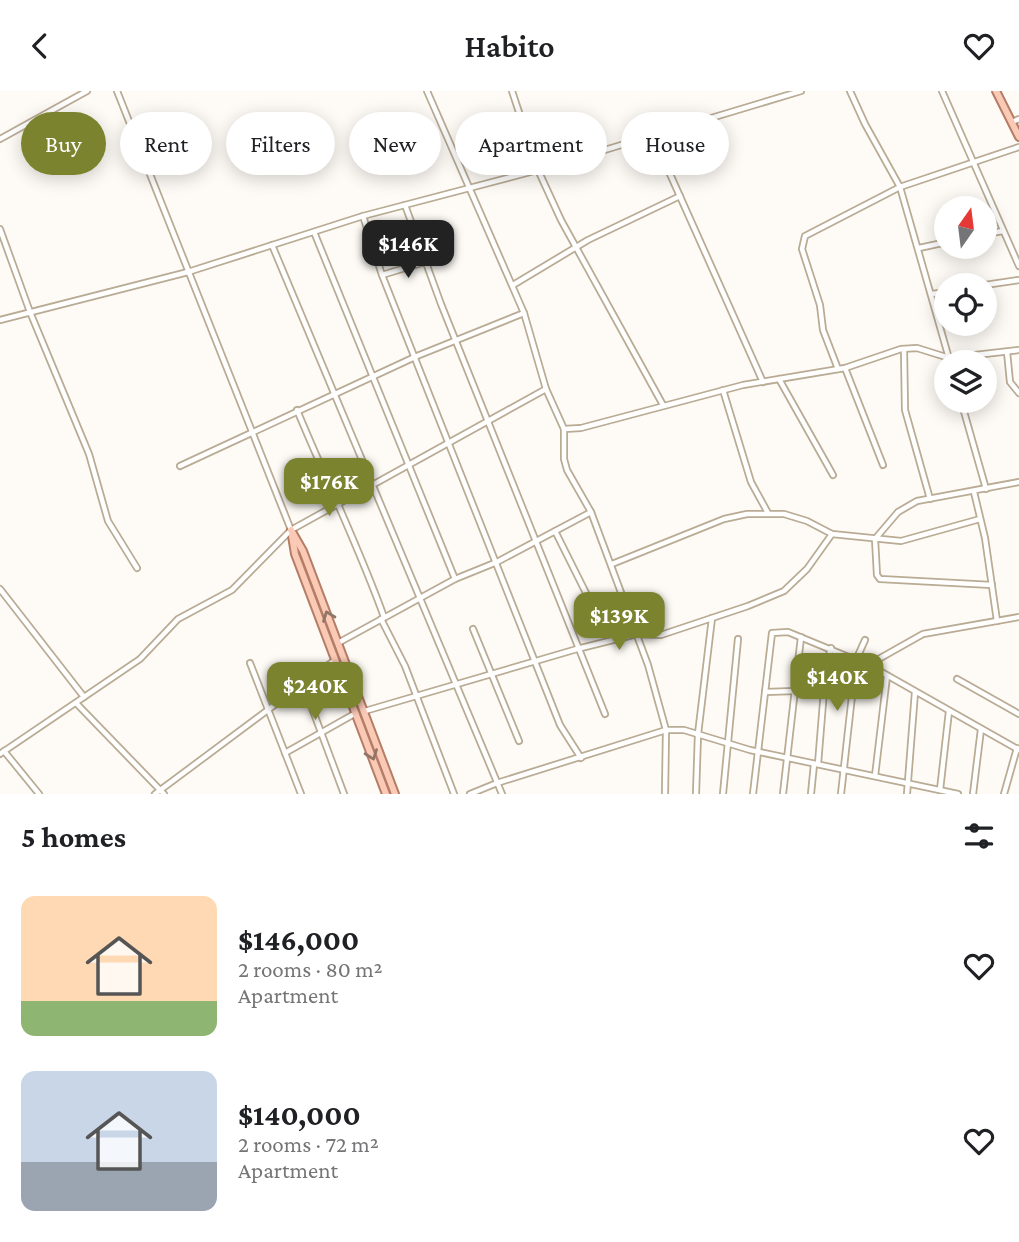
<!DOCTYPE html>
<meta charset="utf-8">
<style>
body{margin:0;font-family:"Crimson Pro",serif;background:#f6f6f6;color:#202124;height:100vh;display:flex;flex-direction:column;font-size:26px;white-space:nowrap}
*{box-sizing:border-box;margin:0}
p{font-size:23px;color:#757577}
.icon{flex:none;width:38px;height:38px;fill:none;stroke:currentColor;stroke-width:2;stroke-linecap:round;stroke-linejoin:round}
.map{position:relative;height:703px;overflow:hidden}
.details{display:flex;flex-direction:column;background:#fff;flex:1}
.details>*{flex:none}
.top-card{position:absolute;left:21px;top:21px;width:978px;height:63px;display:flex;gap:14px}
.needle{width:46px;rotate:14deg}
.buttons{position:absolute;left:934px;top:105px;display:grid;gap:14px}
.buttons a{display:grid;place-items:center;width:63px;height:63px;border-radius:50%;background:#fff;box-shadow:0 4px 18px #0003;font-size:35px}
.price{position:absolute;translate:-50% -60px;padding:0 16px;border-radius:14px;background:#7b832e;color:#fff;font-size:23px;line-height:46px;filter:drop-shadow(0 2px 4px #0008)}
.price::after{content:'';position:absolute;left:50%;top:42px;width:21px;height:16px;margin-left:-10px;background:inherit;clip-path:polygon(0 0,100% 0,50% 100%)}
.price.current{background:#222;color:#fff}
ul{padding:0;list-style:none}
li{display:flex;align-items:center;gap:21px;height:175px;padding:0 21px}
li span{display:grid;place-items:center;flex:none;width:196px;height:140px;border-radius:14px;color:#555}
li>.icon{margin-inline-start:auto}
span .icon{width:84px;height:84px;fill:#fffc;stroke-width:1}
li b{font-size:30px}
h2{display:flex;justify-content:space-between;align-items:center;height:84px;padding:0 21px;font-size:30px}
.pill{padding:0 24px;border-radius:32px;background:#fff;box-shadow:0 4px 18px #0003;font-size:24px;line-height:63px}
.pill.current{background:#7b832e;color:#fff}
header{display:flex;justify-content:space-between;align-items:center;height:91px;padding:0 21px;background:#fff;font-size:32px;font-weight:600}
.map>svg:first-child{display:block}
</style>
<header><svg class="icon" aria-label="back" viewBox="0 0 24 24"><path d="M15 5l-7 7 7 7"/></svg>Habito<svg class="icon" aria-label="heart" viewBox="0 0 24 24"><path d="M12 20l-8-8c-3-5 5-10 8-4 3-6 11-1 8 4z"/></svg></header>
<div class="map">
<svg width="1019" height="703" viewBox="0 0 1019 703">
<rect width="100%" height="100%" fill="#fefbf6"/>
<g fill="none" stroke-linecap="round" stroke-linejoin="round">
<defs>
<g id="minor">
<path d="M117,0L291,439"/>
<path d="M427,0L524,222L546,298L564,338V368L567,379L591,421L648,574L666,639L665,703"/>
<path d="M512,0L538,79L561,129L663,314"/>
<path d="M850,0L865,33L900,96L950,271"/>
<path d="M942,0L1019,175"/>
<path d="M1012,31L1019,28"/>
<path d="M653,45L763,291"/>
<path d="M0,48L87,0"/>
<path d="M405,114L441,213L605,623"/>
<path d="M363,125L382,184L560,634L581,667"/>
<path d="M0,138L30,221L89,363L108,430L137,477"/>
<path d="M314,141L455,488"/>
<path d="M985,143L1003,140"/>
<path d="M272,154L502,703"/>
<path d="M919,157L947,151"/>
<path d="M382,184L425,171"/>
<path d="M513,194L588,149L680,105"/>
<path d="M985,194L1019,189"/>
<path d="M932,203L947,201"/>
<path d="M0,229L188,181L363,125L538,79L801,0"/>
<path d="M904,258L905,319L930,408"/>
<path d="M1007,261L1010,291L1019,302"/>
<path d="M845,277L883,374"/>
<path d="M838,278L823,239L820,214L802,158L805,145L900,96L1019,56"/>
<path d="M779,288L833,384"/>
<path d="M723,299L751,391L768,422"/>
<path d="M961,310L986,398"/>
<path d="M297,319C326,389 359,456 384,526"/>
<path d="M564,338L581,337L743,294L845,277L901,258L917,257L949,267L1019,259"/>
<path d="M180,375L417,265L524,222"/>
<path d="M974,401L985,447L997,530"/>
<path d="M555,440L586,502"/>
<path d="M612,473L724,428L747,423H784L807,430L832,443L901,450L980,428"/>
<path d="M992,494L880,488L877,484L875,448L898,421L917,410L1019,391"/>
<path d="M0,498L84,606"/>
<path d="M381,528L405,575L454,703"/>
<path d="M473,538L519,650"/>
<path d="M338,552L455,488L497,471L591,421"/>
<path d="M250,572L301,703"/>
<path d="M869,574L1019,659"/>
<path d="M957,588L1019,623"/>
<path d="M303,593L344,703"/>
<path d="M765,601L795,600"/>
<path d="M76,612L164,703"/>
<path d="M365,620L577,558L637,543L661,544L748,515L784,500L807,478L832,443"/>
<path d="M4,660L39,703"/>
<path d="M285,662L356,622"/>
<path d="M0,663L140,568L178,528L232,499L291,439L546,298"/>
<path d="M818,673L826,575L831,557"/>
<path d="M875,685L887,585"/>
<path d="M940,699L949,620"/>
<path d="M155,703L335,569"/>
<path d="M470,703L497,692L666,639H684L750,659L958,703"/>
<path d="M696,703L698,643L712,527"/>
<path d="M723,703L738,548"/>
<path d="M753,703L772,542L788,541L868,574L923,543L1019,526"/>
<path d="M783,703L801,546"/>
<path d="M811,703L814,673"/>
<path d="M841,703L856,569L865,549"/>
<path d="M907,703L915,601"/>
<path d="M973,703L981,638"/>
<path d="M1004,703L1017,657"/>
</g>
<g id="major">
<path d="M996,0L1019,46"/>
<path d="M291,439L303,460L395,703"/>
<path d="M292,445L295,463L386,703"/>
</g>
</defs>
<use href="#minor" stroke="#b9ab94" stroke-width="8"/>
<use href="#major" stroke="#b57d65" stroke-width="10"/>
<use href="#minor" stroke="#fff" stroke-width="4.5"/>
<use href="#major" stroke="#fbcab6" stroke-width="6"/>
</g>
<defs><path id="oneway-chevron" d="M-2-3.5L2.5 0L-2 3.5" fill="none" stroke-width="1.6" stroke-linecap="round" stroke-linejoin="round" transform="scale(1.75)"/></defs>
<g stroke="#907668">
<use href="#oneway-chevron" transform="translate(328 525) rotate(-111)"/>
<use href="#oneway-chevron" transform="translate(372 664) rotate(70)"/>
</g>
</svg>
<div class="buttons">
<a><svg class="needle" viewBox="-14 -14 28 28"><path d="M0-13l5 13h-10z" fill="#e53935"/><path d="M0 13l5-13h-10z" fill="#757577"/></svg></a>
<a><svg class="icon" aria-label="locate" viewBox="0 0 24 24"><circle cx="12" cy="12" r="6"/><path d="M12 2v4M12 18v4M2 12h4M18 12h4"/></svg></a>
<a><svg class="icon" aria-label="layers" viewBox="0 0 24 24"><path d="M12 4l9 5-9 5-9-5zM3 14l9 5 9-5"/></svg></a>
</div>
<b class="price current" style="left:408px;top:189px">$146K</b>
<b class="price" style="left:329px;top:427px">$176K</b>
<b class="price" style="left:619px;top:561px">$139K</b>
<b class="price" style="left:837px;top:622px">$140K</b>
<b class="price" style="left:315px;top:631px">$240K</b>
<div class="top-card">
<a class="pill current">Buy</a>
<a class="pill">Rent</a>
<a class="pill">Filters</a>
<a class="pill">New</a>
<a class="pill">Apartment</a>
<a class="pill">House</a>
</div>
</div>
<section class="details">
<h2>5 homes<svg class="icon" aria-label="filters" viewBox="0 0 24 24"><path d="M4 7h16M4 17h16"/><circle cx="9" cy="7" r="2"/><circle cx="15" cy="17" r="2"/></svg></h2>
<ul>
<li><span style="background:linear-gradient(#ffd9b3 75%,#8fb573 0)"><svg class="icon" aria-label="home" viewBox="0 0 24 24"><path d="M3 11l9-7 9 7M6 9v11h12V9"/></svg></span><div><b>$146,000</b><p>2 rooms · 80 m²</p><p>Apartment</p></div><svg class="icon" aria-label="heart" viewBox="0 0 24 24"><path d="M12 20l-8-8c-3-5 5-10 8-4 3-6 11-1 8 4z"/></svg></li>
<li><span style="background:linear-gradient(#c9d6e8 65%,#9aa5b1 0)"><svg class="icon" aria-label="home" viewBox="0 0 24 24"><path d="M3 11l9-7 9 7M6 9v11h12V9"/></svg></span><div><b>$140,000</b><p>2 rooms · 72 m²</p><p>Apartment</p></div><svg class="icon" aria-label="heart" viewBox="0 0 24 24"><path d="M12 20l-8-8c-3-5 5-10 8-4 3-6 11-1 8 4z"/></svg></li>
</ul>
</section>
